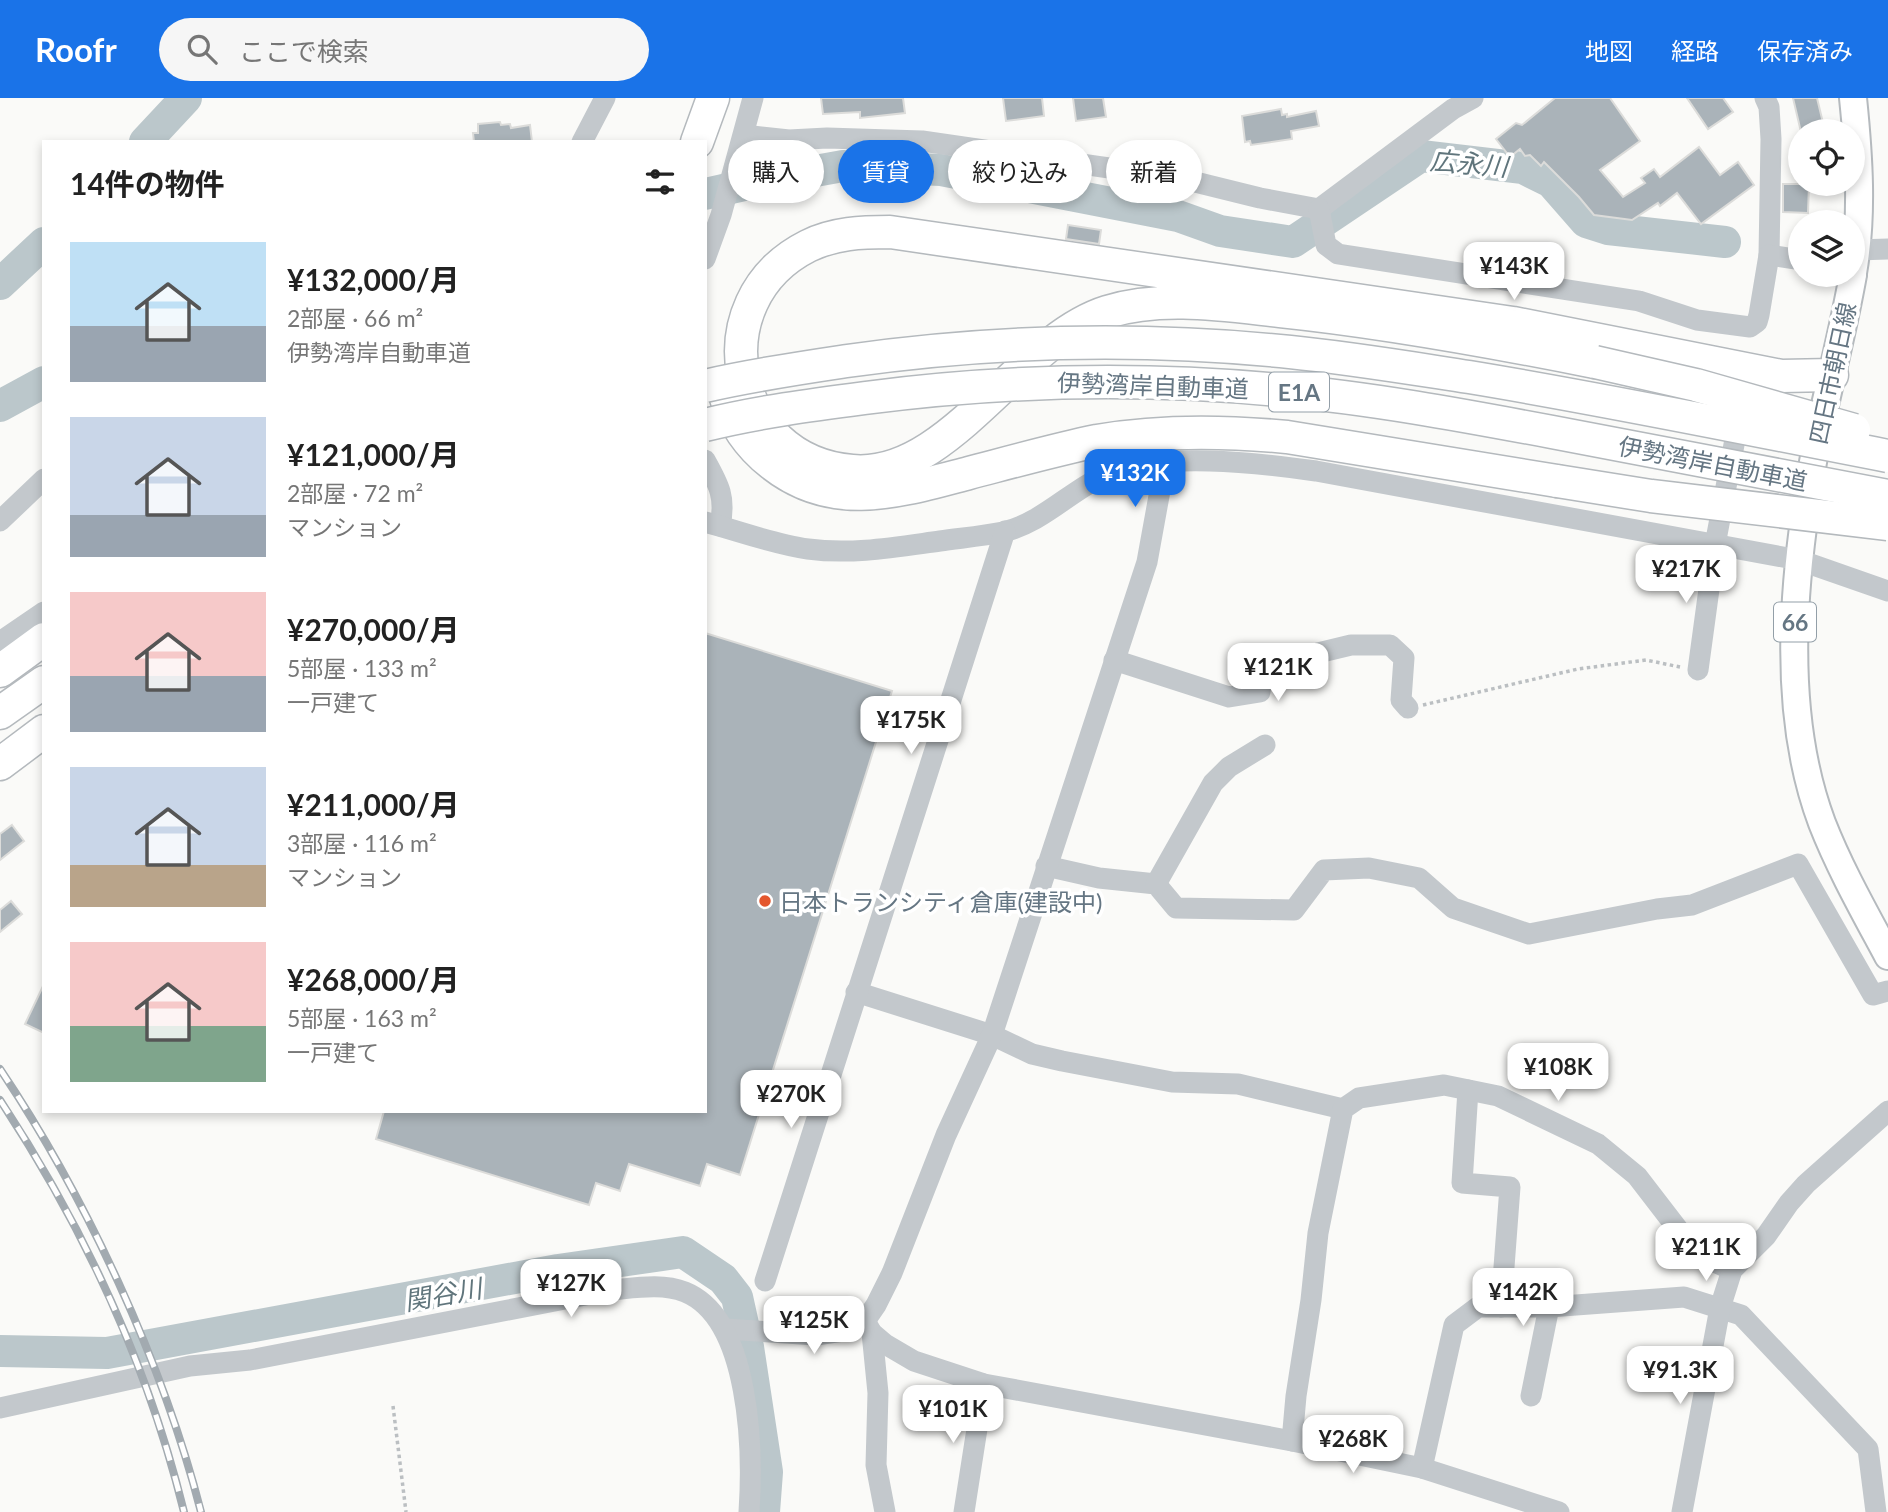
<!DOCTYPE html>
<html lang="ja">
<meta charset="utf-8">
<style>
body{margin:0;font-family:Lato,"Noto Sans JP",sans-serif;background:#f6f6f6;color:#222;height:100vh;display:flex;flex-direction:column;font-size:26px;white-space:nowrap}
*{box-sizing:border-box;margin:0}
p{font-size:23px;color:#767676}
.icon{flex:none;width:38px;height:38px;fill:none;stroke:currentColor;stroke-width:2;stroke-linecap:round;stroke-linejoin:round}
.map{position:relative;flex:1;overflow:hidden}
.details{position:absolute;left:42px;top:42px;width:665px;height:973px;display:flex;flex-direction:column;background:#fff;border-radius:0px;box-shadow:0 4px 10px #0003}
.details>*{flex:none}
.hud{position:absolute;left:728px;top:42px;width:665px;height:63px;display:flex;gap:14px}
.fabs{position:absolute;left:1788px;top:21px;display:grid;gap:14px}
.fabs a{display:grid;place-items:center;width:77px;height:77px;border-radius:50%;background:#fff;box-shadow:0 4px 10px #0003;font-size:35px}
.price{position:absolute;translate:-50% -60px;padding:0 16px;border-radius:14px;background:#fff;color:#222;font-size:23px;line-height:46px;filter:drop-shadow(0 2px 4px #0008)}
.price::after{content:'';position:absolute;left:50%;top:42px;width:21px;height:16px;margin-left:-10px;background:inherit;clip-path:polygon(0 0,100% 0,50% 100%)}
.price.on{background:#1a73e8;color:#fff}
ul{padding:0;list-style:none}
li{display:flex;align-items:center;gap:21px;height:175px;padding:0 28px}
li span{display:grid;place-items:center;flex:none;width:196px;height:140px;border-radius:0px;color:#555}
li>.icon{margin-inline-start:auto}
span .icon{width:84px;height:84px;fill:#fffc;stroke-width:1}
li b{font-size:30px}
h2{display:flex;justify-content:space-between;align-items:center;height:84px;padding:0 28px;font-size:30px}
.pill{padding:0 24px;border-radius:32px;background:#fff;box-shadow:0 4px 10px #0003;font-size:24px;line-height:63px}
.pill.on{background:#1a73e8;color:#fff}
header{display:flex;align-items:center;gap:42px;box-sizing:border-box;height:98px;padding:0 35px;background:#1a73e8;color:#fff}
header strong{font-size:33px}
nav{display:flex;gap:38px;margin-inline-start:auto;font-size:24px}
.search{width:490px;height:63px;background:#f6f6f6;display:flex;align-items:center;gap:18px;box-sizing:border-box;padding:0 24px;border-radius:38px;color:#767676;font-size:26px}
.map>svg:first-child{display:block}
</style>
<header>
<strong>Roofr</strong>
<div class="search"><svg class="icon" aria-label="search" viewBox="0 0 24 24"><circle cx="10" cy="10" r="6"/><path d="M15 15l6 6"/></svg>ここで検索</div>
<nav><a>地図</a><a>経路</a><a>保存済み</a></nav>
</header>
<div class="map">
<svg width="1888" height="1414" viewBox="0 0 1888 1414">
<rect width="100%" height="100%" fill="#fafaf8"/>
<g fill="none" stroke-linecap="round" stroke-linejoin="round">
<g stroke="#bbc7cb" stroke-width="32">
<path d="M145,44L186,0"/>
<path d="M705,96L771,81L843,68L941,72L1178,118L1220,133L1293,144L1421,58L1523,70L1551,84L1586,124L1608,131L1725,144"/>
<path d="M0,186L44,145"/>
<path d="M0,308L44,284"/>
<path d="M0,1253L107,1255L558,1172L683,1154L723,1181L737,1199L748,1249L767,1374L764,1414"/>
</g>
</g>
<g fill="#aab3b9" stroke="#dcdcda" stroke-width="2">
<path d="M821,0H903L905,15L860,20V14L823,16Z"/>
<path d="M1003,0H1042L1044,18L1006,23Z"/>
<path d="M1073,0H1103L1106,19L1076,23Z"/>
<path d="M1555,0H1610L1640,43L1600,72L1623,99L1645,85L1641,80L1654,71L1660,79L1699,49L1720,77L1738,64L1754,87L1701,126L1677,95L1660,108L1658,105L1632,122L1594,117L1579,99L1544,64L1541,68L1530,57L1525,58L1520,51L1510,59L1496,41L1516,25L1522,27Z"/>
<path d="M1687,0H1723L1733,14L1708,31Z"/>
<path d="M1793,0H1817L1824,29L1801,34Z"/>
<path d="M1281,11L1282,17L1287,16V19L1316,13L1319,28L1291,33L1292,41L1251,47L1250,43L1245,44L1242,18Z"/>
<path d="M500,24L501,27L510,26L511,30L530,27L532,44H474L473,35H478V26Z"/>
<path d="M1783,86H1809L1808,115L1783,114Z"/>
<path d="M1068,127L1101,132L1099,146L1066,141Z"/>
<path d="M705,535L892,593L740,1077L707,1066L700,1088L629,1066L620,1093L596,1085L589,1107L376,1041L384,1013H705Z"/>
<path d="M12,727L24,743L0,762V736Z"/>
<path d="M11,803L22,816L0,834V812Z"/>
<path d="M44,886V935L25,926Z"/>
</g>
<g fill="none" stroke-linecap="round" stroke-linejoin="round">
<defs>
<g id="major">
<path d="M1853,0C1859,58 1863,117 1853,175"/>
<path d="M1853,177C1842,239 1825,301 1813,364C1793,479 1780,613 1822,725C1840,771 1865,815 1888,858"/>
</g>
<g id="highway">
<path d="M697,44L713,0"/>
<path d="M1595,264C1490,243 1386,224 1280,213C1224,207 1162,197 1107,214C1018,242 949,382 852,373C730,363 699,203 808,148C834,135 862,134 890,134L1513,225L1781,278L1832,277"/>
<path d="M725,297C733,325 749,348 772,366C834,415 900,393 969,375C1011,364 1054,352 1097,343C1160,332 1224,333 1287,339L1557,383"/>
<path d="M0,573L44,541"/>
<path d="M0,615L44,584"/>
<path d="M0,666L44,633"/>
</g>
</defs>
<use href="#major" stroke="#b5babe" stroke-width="30"/>
<use href="#highway" stroke="#b4b9bd" stroke-width="35"/>
<g stroke="#bbbfc2" stroke-width="3.5" stroke-dasharray="3.5 3.5" stroke-linecap="butt">
<path d="M1423,607L1578,571L1646,562L1680,569"/>
<path d="M393,1308L406,1414"/>
</g>
<g stroke="#c3c8cc" stroke-width="21">
<path d="M744,37L789,42L827,40L922,43L1179,80L1260,100L1319,111L1453,11L1473,0"/>
<path d="M582,44L605,0"/>
<path d="M1319,111L1326,147L1338,156L1639,203L1697,222L1750,229L1757,224L1759,217L1769,157L1771,41L1769,9L1765,0"/>
<path d="M1857,152L1888,151"/>
<path d="M1769,157L1801,162"/>
<path d="M705,161L721,117L753,0"/>
<path d="M705,362C719,387 726,399 720,428"/>
<path d="M0,423L44,381"/>
<path d="M705,424C739,433 773,446 808,451C852,457 896,449 940,443C961,440 983,438 1003,434C1042,425 1070,393 1105,377C1159,353 1259,365 1316,373L1799,462L1888,493"/>
<path d="M0,544L44,514"/>
<path d="M1114,562L1229,599L1260,594L1264,568L1351,547H1390L1404,560L1401,602L1408,610"/>
<path d="M1698,572L1715,447L1740,315"/>
<path d="M1046,768L1099,780L1156,786L1176,810L1294,812L1324,772L1369,770L1419,780L1453,810L1529,836L1657,811L1692,807L1798,766L1873,897L1888,893"/>
<path d="M1156,786L1213,685L1229,669L1265,647"/>
<path d="M856,894L992,937L1032,956L1062,963L1172,984L1238,986L1343,1011"/>
<path d="M1468,992L1462,1085L1510,1089L1501,1209"/>
<path d="M765,1183L1005,433"/>
<path d="M865,1223L872,1235L885,1246L914,1263L984,1286L1292,1343L1422,1370L1559,1414"/>
<path d="M725,1231L816,1237L843,1233L865,1223L876,1207L892,1175L946,1037L992,937L1147,464L1165,365"/>
<path d="M872,1235L878,1295L876,1367L885,1414"/>
<path d="M1531,1298L1549,1209"/>
<path d="M0,1310L190,1268L250,1262L611,1192C635,1190 662,1185 685,1194C751,1221 753,1354 749,1414"/>
<path d="M1292,1343L1296,1298L1311,1202L1318,1135L1343,1011L1359,1000L1444,987L1498,998L1598,1046L1637,1078L1687,1143L1712,1163L1732,1172"/>
<path d="M1422,1370L1454,1227L1478,1209H1549L1684,1199L1741,1217L1868,1351L1876,1414"/>
<path d="M964,1414L984,1286"/>
<path d="M1682,1414L1720,1210L1732,1172L1766,1138L1789,1105L1806,1086L1888,1013"/>
</g>
<use href="#major" stroke="#fff" stroke-width="26"/>
<use href="#highway" stroke="#fff" stroke-width="32"/>
<defs>
<g id="rail">
<path d="M0,971C86,1099 163,1265 201,1414"/>
<path d="M0,1002C83,1128 148,1267 184,1414"/>
</g>
</defs>
<use href="#rail" stroke="#a2aab0" stroke-width="8"/>
<use href="#rail" stroke="#fff" stroke-width="5" stroke-dasharray="16" stroke-linecap="butt"/>
<defs>
<g id="highway-bridge">
<path d="M1595,264L1696,287L1854,332"/>
<path d="M705,288C752,277 800,270 847,263C994,242 1143,239 1290,254C1350,260 1410,270 1469,279C1609,302 1748,331 1888,358"/>
<path d="M705,327C758,314 811,307 865,300C1003,282 1140,279 1279,292C1370,300 1461,317 1552,334C1664,355 1776,377 1888,398"/>
<path d="M1557,383L1651,398L1888,426"/>
</g>
</defs>
<use href="#highway-bridge" stroke="#b4b9bd" stroke-width="35" stroke-linecap="butt"/>
<use href="#highway-bridge" stroke="#fff" stroke-width="32"/>
</g>
<circle fill="#e4572e" stroke="#fff" stroke-width="2.5" cx="765" cy="803" r="7"/>
<g text-anchor="middle" dominant-baseline="central" stroke-width="7" stroke-linejoin="round" paint-order="stroke">
<g fill="#fff" stroke="#939fa8" stroke-width="2">
<rect x="1269" y="274.5" width="60" height="39" rx="5"/>
<rect x="1774" y="504.5" width="42" height="39" rx="5"/>
</g>
<g font-size="23" font-weight="bold" fill="#657683">
<text x="1299" y="294">E1A</text>
<text x="1795" y="524">66</text>
</g>
<g font-size="24" fill="#657683" stroke="#fff">
<text transform="translate(1832 275) rotate(-78)">四日市朝日線</text>
<text transform="translate(1153 287) rotate(2)">伊勢湾岸自動車道</text>
<text transform="translate(1713 365) rotate(11)">伊勢湾岸自動車道</text>
</g>
<g font-size="24" fill="#657683" stroke="#fff" text-anchor="start">
<text x="779" y="803">日本トランシティ倉庫(建設中)</text>
</g>
<g font-size="26" font-style="italic" fill="#60757c" stroke="#fff">
<text transform="translate(1469 65) rotate(5)">広永川</text>
<text transform="translate(443 1196) rotate(-10)">関谷川</text>
</g>
</g>
</svg>
<div class="fabs">
<a><svg class="icon" aria-label="locate" viewBox="0 0 24 24"><circle cx="12" cy="12" r="6"/><path d="M12 2v4M12 18v4M2 12h4M18 12h4"/></svg></a>
<a><svg class="icon" aria-label="layers" viewBox="0 0 24 24"><path d="M12 4l9 5-9 5-9-5zM3 14l9 5 9-5"/></svg></a>
</div>
<b class="price" style="left:1514px;top:204px">¥143K</b>
<b class="price on" style="left:1135px;top:411px">¥132K</b>
<b class="price" style="left:1686px;top:507px">¥217K</b>
<b class="price" style="left:1278px;top:605px">¥121K</b>
<b class="price" style="left:911px;top:658px">¥175K</b>
<b class="price" style="left:1558px;top:1005px">¥108K</b>
<b class="price" style="left:791px;top:1032px">¥270K</b>
<b class="price" style="left:1706px;top:1185px">¥211K</b>
<b class="price" style="left:571px;top:1221px">¥127K</b>
<b class="price" style="left:1523px;top:1230px">¥142K</b>
<b class="price" style="left:814px;top:1258px">¥125K</b>
<b class="price" style="left:1680px;top:1308px">¥91.3K</b>
<b class="price" style="left:953px;top:1347px">¥101K</b>
<b class="price" style="left:1353px;top:1377px">¥268K</b>
<div class="hud">
<a class="pill">購入</a>
<a class="pill on">賃貸</a>
<a class="pill">絞り込み</a>
<a class="pill">新着</a>
</div>
<section class="details">
<h2>14件の物件<svg class="icon" aria-label="filters" viewBox="0 0 24 24"><path d="M4 7h16M4 17h16"/><circle cx="9" cy="7" r="2"/><circle cx="15" cy="17" r="2"/></svg></h2>
<ul>
<li><span style="background:linear-gradient(#bfe0f5 60%,#9aa5b1 0)"><svg class="icon" aria-label="home" viewBox="0 0 24 24"><path d="M3 11l9-7 9 7M6 9v11h12V9"/></svg></span><div><b>¥132,000/月</b><p>2部屋 · 66 m²</p><p>伊勢湾岸自動車道</p></div></li>
<li><span style="background:linear-gradient(#c9d6e8 70%,#9aa5b1 0)"><svg class="icon" aria-label="home" viewBox="0 0 24 24"><path d="M3 11l9-7 9 7M6 9v11h12V9"/></svg></span><div><b>¥121,000/月</b><p>2部屋 · 72 m²</p><p>マンション</p></div></li>
<li><span style="background:linear-gradient(#f6c9c9 60%,#9aa5b1 0)"><svg class="icon" aria-label="home" viewBox="0 0 24 24"><path d="M3 11l9-7 9 7M6 9v11h12V9"/></svg></span><div><b>¥270,000/月</b><p>5部屋 · 133 m²</p><p>一戸建て</p></div></li>
<li><span style="background:linear-gradient(#c9d6e8 70%,#b9a48a 0)"><svg class="icon" aria-label="home" viewBox="0 0 24 24"><path d="M3 11l9-7 9 7M6 9v11h12V9"/></svg></span><div><b>¥211,000/月</b><p>3部屋 · 116 m²</p><p>マンション</p></div></li>
<li><span style="background:linear-gradient(#f6c9c9 60%,#7fa58c 0)"><svg class="icon" aria-label="home" viewBox="0 0 24 24"><path d="M3 11l9-7 9 7M6 9v11h12V9"/></svg></span><div><b>¥268,000/月</b><p>5部屋 · 163 m²</p><p>一戸建て</p></div></li>
</ul>
</section>
</div>
